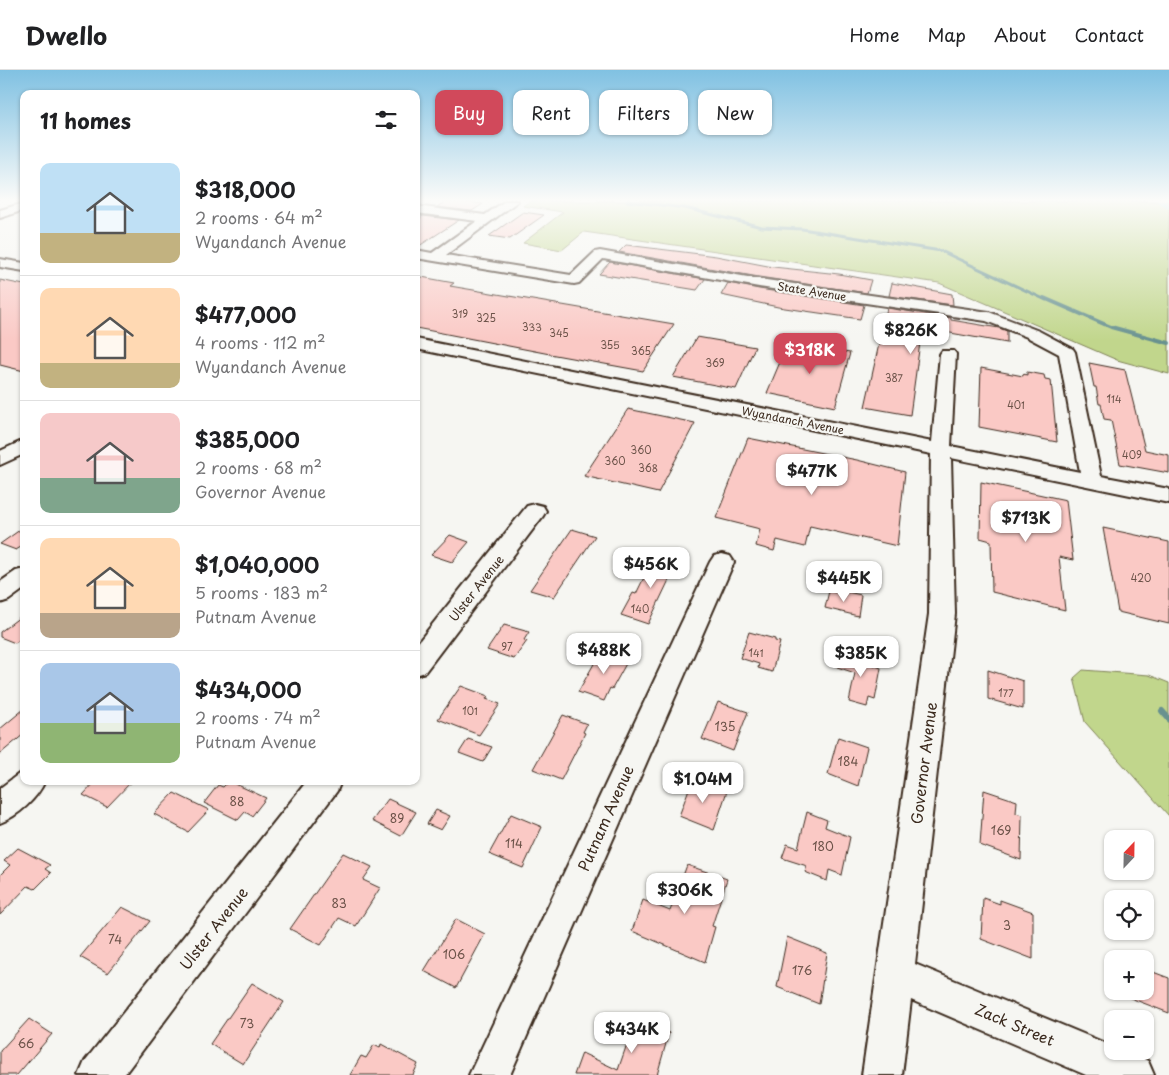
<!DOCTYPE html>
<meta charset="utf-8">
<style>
body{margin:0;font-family:"Playpen Sans",sans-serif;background:#f6f6f6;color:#202124;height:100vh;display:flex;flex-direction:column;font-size:19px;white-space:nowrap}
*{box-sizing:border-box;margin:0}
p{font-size:16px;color:#757577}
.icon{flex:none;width:28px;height:28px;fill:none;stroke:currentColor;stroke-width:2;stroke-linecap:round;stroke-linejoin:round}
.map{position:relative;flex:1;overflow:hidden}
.sheet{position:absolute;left:20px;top:20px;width:400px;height:695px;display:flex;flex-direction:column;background:#fff;border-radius:10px;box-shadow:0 1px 4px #0004}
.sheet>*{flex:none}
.top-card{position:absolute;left:435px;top:20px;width:475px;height:45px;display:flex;gap:10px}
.needle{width:32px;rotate:22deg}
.fabs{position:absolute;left:1104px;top:760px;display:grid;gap:10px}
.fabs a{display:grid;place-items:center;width:50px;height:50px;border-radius:10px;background:#fff;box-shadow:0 1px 4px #0004;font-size:25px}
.price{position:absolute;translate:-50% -42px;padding:0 11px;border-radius:10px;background:#fff;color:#222;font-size:16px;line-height:32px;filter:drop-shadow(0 1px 2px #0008)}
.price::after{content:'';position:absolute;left:50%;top:30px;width:15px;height:11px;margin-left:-8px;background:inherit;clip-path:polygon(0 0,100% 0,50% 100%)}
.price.on{background:#d1495b;color:#fff}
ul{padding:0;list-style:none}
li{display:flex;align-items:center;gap:15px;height:125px;padding:0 20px}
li+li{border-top:1px solid #e0e0e0}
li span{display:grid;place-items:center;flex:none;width:140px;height:100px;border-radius:10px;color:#555}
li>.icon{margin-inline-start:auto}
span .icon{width:60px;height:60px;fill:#fffc;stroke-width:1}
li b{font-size:21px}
h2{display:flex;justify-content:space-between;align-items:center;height:60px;padding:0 20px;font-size:21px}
.tag{padding:0 18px;border-radius:10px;background:#fff;box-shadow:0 1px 4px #0004;font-size:18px;line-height:45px}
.tag.on{background:#d1495b;color:#fff}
header{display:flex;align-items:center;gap:30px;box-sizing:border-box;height:70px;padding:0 25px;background:#fff;border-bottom:1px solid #e0e0e0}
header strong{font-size:24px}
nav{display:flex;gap:28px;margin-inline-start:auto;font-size:18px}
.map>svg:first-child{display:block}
</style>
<header>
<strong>Dwello</strong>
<nav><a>Home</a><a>Map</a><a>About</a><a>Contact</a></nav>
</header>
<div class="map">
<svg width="1169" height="1005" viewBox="0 0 1169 1005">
<rect width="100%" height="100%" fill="#f6f6f2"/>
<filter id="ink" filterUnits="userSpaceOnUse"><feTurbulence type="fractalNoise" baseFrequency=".02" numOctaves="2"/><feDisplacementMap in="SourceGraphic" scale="10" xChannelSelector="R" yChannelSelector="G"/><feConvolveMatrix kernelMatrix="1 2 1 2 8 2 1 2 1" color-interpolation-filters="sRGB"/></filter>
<g filter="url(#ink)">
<g fill="#c1d68c" stroke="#7e8055">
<path d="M530,131H1169V304L1117,290L939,213L584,162L562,180L523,173L563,142L523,136Z"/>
<path d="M1083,600L1149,605L1169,613V746L1085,652L1074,608Z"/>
</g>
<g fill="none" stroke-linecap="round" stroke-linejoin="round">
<path stroke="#67918f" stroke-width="3" d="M627,131L685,138L762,157L802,159L941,181L1046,230"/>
<path stroke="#67918f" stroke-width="4" d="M1044,228L1111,257L1169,273"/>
<path stroke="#67918f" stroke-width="6" d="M1162,641L1169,649"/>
<path fill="#84d5da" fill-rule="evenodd" d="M1157,131H1169V138L1160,134Z"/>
</g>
<g fill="#fac9c5" stroke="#3b2a1e">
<path d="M446,131H460L483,134L472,141L437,137Z"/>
<path d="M523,142L544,145L510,169L489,166Z"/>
<path d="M423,146L459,150L416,178V150Z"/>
<path d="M626,175L716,186L773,197L839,204L871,210L867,223L759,207L619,182Z"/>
<path d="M610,192L705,209L697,220L599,204Z"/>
<path d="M416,206L454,213L450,216L674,254L643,301L555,285L416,258Z"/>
<path d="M0,210L24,215V301L0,295Z"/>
<path d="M728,213L759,219L864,235L860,249L778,237L721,225Z"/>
<path d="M892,213L952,224L953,235L889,226Z"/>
<path d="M887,238L951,248V250L999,258L1007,261V273L922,258L910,345L865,337Z"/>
<path d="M697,267L755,277L736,319L673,307Z"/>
<path d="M788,273L850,283L835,337L767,323Z"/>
<path d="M1089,293L1125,300L1145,380L1169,385V403L1120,394L1111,350L1104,349L1101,334H1099L1096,317H1094Z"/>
<path d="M981,298L1023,306V304L1027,305V302L1044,305L1045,309L1051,310L1057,372L979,357Z"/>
<path d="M628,339L695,353L658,423L584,406Z"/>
<path d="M748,368L857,390L905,402L897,476L810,456L805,477L777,470L774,481L756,476L760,459L716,448Z"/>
<path d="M981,412L1066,430L1073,490L1059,487L1065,540L992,522L991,471L980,468Z"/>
<path d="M24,457V475L16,480L0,474Z"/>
<path d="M1103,458L1169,472V554L1118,542Z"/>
<path d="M572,459L595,466L558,521L554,527L530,520Z"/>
<path d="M450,465L469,472L452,492L431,485Z"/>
<path d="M656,483L679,489L648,554L621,545L633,523L636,524Z"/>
<path d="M829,521L843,524V521L861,525L858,546L825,538Z"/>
<path d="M24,544V567L15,573L0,567V562Z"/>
<path d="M504,555L529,562L524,570L527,571L514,589L487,580Z"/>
<path d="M749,562L775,569V571L780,572L772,602L758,598L759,594L740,588Z"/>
<path d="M608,579L627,585L625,589L628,590L612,619L610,618L604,631L578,622L595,592L600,594Z"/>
<path d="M841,582L868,590V593L881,598L875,630L869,628L867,637L849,632L855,603L837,597Z"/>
<path d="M988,600L1023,611V639L988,629Z"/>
<path d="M461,616L488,626L486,629L500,634L479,665L438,649Z"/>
<path d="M718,632L748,642L733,681L702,669Z"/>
<path d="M24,639V664L0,684V659Z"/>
<path d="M563,645L587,654L583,662L585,663L561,710L533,699Z"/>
<path d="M838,667L867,677L858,716L828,704Z"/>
<path d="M468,669L492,677L483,692L459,683Z"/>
<path d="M693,708L727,721L714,760L679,746Z"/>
<path d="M96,711H132L107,737L83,725Z"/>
<path d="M229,711L266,728L252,746L245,742L238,750L204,733L218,715L223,717Z"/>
<path d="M984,720L1017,731L1016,743L1022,745L1021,790L980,775Z"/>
<path d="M174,723L209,740L188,762L154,744Z"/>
<path d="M388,729L416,742L401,766L372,751Z"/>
<path d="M436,740L450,746L441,760L427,754Z"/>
<path d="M807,742L827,750L825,757L850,767L842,805L829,800L827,811L805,802L807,796L782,788L787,774L798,778Z"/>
<path d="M511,744L542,757L523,798L489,784Z"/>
<path d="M18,778L50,795L45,799L51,803L35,819L28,816L0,845V805L10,795L4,791Z"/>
<path d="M343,783L372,797L363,810L380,818L356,856L339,848L321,875L290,859Z"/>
<path d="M687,795L727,809L712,856L715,857L705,892L632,861L643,830L670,841Z"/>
<path d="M983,828L1000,834V830L1033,842V889L981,869Z"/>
<path d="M122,837L150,851L108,903L80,887Z"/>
<path d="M456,849L485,864L456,918L424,901Z"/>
<path d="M787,867L827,883L819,934L777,917Z"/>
<path d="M1145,899L1169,908V943L1115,922L1145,921Z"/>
<path d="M252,913L284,932L243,994L210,974Z"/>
<path d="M636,948L669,963L657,1005H574L582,983L618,1000Z"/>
<path d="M29,949L52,964L17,1005H0V981Z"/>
<path d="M381,974L418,994L413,1005H350L361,986L366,988L374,975L380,978Z"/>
</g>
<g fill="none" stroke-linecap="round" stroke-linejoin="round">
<defs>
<g id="minor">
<path d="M505,131H518L446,185L571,205L595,182L600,181L759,209L989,242L1039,261L1073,279L1075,282L1101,406L1169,419V433L951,388L955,544L915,894L1112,976V981H1126L1148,991L1154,1005H1086L911,930L902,1005H862L929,544L931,384L416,279V269L932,372L940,284L942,281H954L956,284L951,376L1080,402L1059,284L1027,267L986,251L759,217L603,189L579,213L574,214L416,188V180L432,183L477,151L416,143V136L485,145Z"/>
<path d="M24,133V140L0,148V140Z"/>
<path d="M0,189L24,193V201L0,197Z"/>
<path d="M24,370V384L0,395V381Z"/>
<path d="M535,434L543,436L546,441L543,446L425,602L416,605V575L527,436Z"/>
<path d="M722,484L730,486L734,492L510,1005H469L710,492L714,486Z"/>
<path d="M24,499V519L9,530L0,533V512L16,501Z"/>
<path d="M24,700V711H45C37,729 18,746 0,753V718Z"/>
<path d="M307,711H341L337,721L124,1005H79L85,991Z"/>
</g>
</defs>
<use href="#minor" stroke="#3b2a1e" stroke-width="4"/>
<use href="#minor" fill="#f6f6f2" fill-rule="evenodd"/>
</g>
</g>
<linearGradient id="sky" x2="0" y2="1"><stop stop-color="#80c1e2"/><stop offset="0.48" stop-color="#fbfbf9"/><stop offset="1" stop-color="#fbfbf9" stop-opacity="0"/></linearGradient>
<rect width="1169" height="271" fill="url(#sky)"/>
<g text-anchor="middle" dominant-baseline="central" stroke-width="4.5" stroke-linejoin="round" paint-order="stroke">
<g font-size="10" fill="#6b5248">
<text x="460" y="243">319</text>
<text x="486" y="247">325</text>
<text x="532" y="256">333</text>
<text x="559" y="262">345</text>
<text x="610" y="274">355</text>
<text x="641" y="280">365</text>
<text x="715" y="292">369</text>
<text x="894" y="307">387</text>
<text x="1114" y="328">114</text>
<text x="1016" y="334">401</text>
<text x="641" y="379">360</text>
<text x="1132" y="384">409</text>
<text x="615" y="390">360</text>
<text x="648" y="397">368</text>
<text x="1141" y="507">420</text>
<text x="640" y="538">140</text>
<text x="507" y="576">97</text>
<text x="756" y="582">141</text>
<text x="1006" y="622">177</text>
<text x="470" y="640">101</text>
</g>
<g font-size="11" fill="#3b2a1e" stroke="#f6f6f2">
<text transform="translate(812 221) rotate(9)">State Avenue</text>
<text transform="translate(793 350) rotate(11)">Wyandanch Avenue</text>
</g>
<g font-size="12" fill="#3b2a1e" stroke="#f6f6f2">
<text transform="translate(476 518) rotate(-52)">Ulster Avenue</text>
</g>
<g font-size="12" fill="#6b5248">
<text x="725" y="656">135</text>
<text x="848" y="691">184</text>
<text x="237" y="731">88</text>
<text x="397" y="748">89</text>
<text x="1001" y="760">169</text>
<text x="514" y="773">114</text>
<text x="823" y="776">180</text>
<text x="339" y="833">83</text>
<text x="1007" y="855">3</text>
<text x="115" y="869">74</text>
<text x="454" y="884">106</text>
<text x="802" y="900">176</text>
<text x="247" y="953">73</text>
<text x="26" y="973">66</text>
</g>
<g font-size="15" fill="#3b2a1e" stroke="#f6f6f2">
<text transform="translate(923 693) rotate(-83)">Governor Avenue</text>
<text transform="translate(605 748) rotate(-66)">Putnam Avenue</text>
<text transform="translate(213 858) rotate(-52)">Ulster Avenue</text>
<text transform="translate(1015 954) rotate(23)">Zack Street</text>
</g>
</g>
</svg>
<div class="fabs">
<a><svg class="needle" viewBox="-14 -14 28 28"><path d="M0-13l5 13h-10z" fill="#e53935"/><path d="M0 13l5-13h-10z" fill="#757577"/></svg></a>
<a><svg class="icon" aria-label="locate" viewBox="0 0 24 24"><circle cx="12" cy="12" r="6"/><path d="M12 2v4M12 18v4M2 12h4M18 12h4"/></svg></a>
<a>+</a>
<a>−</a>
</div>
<b class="price" style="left:911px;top:285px">$826K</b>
<b class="price on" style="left:810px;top:305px">$318K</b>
<b class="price" style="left:812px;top:426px">$477K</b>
<b class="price" style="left:1026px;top:473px">$713K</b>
<b class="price" style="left:651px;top:519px">$456K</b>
<b class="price" style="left:844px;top:533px">$445K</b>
<b class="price" style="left:604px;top:605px">$488K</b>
<b class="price" style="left:861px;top:608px">$385K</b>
<b class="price" style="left:703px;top:734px">$1.04M</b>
<b class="price" style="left:685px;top:845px">$306K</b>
<b class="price" style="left:632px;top:984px">$434K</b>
<div class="top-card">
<a class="tag on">Buy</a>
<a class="tag">Rent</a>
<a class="tag">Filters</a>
<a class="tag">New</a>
</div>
<section class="sheet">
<h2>11 homes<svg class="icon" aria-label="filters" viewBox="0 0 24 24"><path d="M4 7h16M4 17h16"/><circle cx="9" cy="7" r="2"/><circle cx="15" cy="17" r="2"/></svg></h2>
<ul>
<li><span style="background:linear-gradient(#bfe0f5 70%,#c2b280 0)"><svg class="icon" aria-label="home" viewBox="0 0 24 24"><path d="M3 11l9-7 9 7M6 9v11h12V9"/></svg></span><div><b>$318,000</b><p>2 rooms · 64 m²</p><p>Wyandanch Avenue</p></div></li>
<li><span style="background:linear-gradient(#ffd9b3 75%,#c2b280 0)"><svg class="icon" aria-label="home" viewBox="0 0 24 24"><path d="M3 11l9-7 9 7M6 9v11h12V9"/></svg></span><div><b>$477,000</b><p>4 rooms · 112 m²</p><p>Wyandanch Avenue</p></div></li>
<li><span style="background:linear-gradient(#f6c9c9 65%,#7fa58c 0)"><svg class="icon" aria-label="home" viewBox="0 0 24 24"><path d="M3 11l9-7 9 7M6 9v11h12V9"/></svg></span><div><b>$385,000</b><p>2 rooms · 68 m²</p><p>Governor Avenue</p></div></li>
<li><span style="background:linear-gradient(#ffd9b3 75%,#b9a48a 0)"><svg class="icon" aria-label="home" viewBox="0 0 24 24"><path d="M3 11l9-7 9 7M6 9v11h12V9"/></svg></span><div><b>$1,040,000</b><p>5 rooms · 183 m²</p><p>Putnam Avenue</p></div></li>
<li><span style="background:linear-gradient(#a9c7e8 60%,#8fb573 0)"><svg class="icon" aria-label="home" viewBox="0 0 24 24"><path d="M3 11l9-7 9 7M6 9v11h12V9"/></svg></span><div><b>$434,000</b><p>2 rooms · 74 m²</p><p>Putnam Avenue</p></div></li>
</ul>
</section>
</div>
